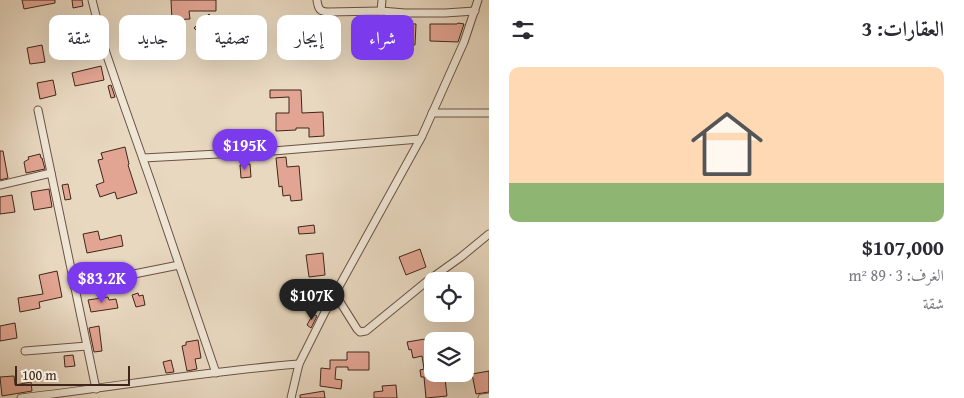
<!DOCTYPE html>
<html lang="ar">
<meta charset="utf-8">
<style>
body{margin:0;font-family:"Gentium Book Plus",Amiri,serif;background:#f2f2f3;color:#2b2b33;direction:rtl;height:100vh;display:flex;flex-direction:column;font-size:19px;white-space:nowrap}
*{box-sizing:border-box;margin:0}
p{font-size:16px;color:#7c7c81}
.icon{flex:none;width:28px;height:28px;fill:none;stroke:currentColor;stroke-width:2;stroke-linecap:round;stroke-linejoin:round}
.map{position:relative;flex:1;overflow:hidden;direction:ltr}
.panel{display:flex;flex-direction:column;background:#fff;width:475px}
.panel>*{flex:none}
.banner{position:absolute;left:15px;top:15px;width:399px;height:45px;direction:rtl;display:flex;gap:10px}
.fabs{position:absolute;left:424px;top:272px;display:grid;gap:10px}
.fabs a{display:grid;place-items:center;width:50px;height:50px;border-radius:10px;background:#fff;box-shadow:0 5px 20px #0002;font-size:25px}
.scale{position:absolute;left:15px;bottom:12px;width:115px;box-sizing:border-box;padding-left:5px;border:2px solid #40261a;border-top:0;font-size:14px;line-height:18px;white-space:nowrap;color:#40261a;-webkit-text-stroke:4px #f0e6d6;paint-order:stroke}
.price{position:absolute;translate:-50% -42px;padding:0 11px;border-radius:18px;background:#7c3aed;color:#fff;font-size:16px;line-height:32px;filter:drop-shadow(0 1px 2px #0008)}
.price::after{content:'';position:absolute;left:50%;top:30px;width:15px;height:11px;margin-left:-8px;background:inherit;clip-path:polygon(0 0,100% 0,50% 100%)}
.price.on{background:#222;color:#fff}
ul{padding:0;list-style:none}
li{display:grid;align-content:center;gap:10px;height:265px;padding:0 20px}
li+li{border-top:1px solid #e1e1e2}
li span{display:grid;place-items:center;height:155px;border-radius:10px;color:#555}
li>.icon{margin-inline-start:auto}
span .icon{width:90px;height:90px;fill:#fffc;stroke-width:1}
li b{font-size:21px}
h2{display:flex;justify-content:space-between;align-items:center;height:60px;padding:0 20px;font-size:21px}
.chip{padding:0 18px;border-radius:10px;background:#fff;box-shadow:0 5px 20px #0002;font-size:18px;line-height:45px}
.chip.on{background:#7c3aed;color:#fff}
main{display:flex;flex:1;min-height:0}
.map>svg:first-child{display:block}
</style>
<main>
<section class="panel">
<h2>العقارات: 3<svg class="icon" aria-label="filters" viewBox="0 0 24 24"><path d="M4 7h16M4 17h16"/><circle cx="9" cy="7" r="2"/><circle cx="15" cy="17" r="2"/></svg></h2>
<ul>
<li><span style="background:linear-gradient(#ffd9b3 75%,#8fb573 0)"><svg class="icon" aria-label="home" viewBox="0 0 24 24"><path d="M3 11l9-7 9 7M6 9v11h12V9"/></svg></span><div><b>$107,000</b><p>الغرف: 3 · 89 m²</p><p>شقة</p></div></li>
</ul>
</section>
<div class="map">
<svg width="489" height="398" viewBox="0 0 489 398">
<rect width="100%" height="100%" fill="#e8d8c0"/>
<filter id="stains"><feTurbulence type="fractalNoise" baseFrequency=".004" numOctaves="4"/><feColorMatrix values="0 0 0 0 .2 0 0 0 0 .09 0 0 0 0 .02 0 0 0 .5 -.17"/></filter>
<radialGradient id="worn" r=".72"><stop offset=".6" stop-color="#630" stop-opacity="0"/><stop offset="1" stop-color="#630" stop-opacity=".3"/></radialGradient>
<g fill="#e3a593" stroke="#40261a">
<path d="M22,0H55V3L24,9Z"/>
<path d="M72,0H82L83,6L73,8Z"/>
<path d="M171,0H216V11H189L190,19L172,20Z"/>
<path d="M209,14L219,24L204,38L194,28Z"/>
<path d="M165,21H173L172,34H175V43L154,42V31L165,32Z"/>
<path d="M373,23L416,24L415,45L389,43V40L373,39Z"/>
<path d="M458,23L464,24L458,42L430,41V24H457Z"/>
<path d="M82,25H86L89,37L74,41L72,28Z"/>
<path d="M42,45L45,62L30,64L27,48Z"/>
<path d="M101,66L104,80L75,86L72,73Z"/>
<path d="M53,80L56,95L40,99L37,83Z"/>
<path d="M111,85L115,97L111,98L108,86Z"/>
<path d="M270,90H301L302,113L323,112L324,136L309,137V128H296V130L276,131V113H289V97L270,98Z"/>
<path d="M125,147L129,164L128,165L137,193L117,199L115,192L100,197L96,185L104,182L98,160L103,159L101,153Z"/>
<path d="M0,151H3L8,178L0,180Z"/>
<path d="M40,154L41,158H42L45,169L26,173L24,162L29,159L28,157Z"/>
<path d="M286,157L287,167L299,166L302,200L291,201L290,195L283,196L282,186L279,187L276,158Z"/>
<path d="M250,164L251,177L241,178L240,165Z"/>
<path d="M68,184L71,199L65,200L62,185Z"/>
<path d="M49,189L52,207L34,210L31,192Z"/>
<path d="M12,195L15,212L0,214V197Z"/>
<path d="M314,225L315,233L299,234L298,227Z"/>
<path d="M98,231L100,240L121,235L123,246L87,253L83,234Z"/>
<path d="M420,249L426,267L406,275L399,257Z"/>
<path d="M323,253L325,275L309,277L306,255Z"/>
<path d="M57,271L62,297L39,302L40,308L20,312L18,298L43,294L39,275Z"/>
<path d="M138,293L139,296L143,295L145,305L136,307L132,295Z"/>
<path d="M108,297L109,300L116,299L118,308L91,312L88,300Z"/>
<path d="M313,314L317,316L311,328L307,325Z"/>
<path d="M15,323L17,338L0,341V326Z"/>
<path d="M99,326L102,351L94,352L89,328Z"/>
<path d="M425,339L431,365L432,364V374H438V379L445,378L447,396L426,398L424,377H421L420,370L424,369L422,356L413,358L411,349L409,350L407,342Z"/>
<path d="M198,340L201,358L195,359L197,369L187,371L182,346L186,345V342Z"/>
<path d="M347,352H369V370H348V367H336L335,379L342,380L341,389L320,386L321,368L330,369V360H347Z"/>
<path d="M73,355L75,366L65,367L64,356Z"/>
<path d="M171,360L174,372L166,373L163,362Z"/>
<path d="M489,371V392L476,394L472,374Z"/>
<path d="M14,376L15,385L31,382L32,391L2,396L0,377Z"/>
<path d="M396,385L397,398H374V392L383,391L382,386Z"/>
<path d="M324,391L325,398H300V395Z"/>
</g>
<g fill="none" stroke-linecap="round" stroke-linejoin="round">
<defs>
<g id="minor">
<path d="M92,0L104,47L120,94L151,182L216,373"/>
<path d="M317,0C318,9 320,12 329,12L381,11L405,13H445L475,11"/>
<path d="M381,11L382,0"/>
<path d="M38,110L96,389"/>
<path d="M432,113H489"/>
<path d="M143,158L273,151L420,139"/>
<path d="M0,185L51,173"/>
<path d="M74,286L179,265"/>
<path d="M335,294L357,329L360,332L366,331L426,282L461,257L489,234"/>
<path d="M25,351L87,346"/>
<path d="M21,398C114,387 206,371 299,364"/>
<path d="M291,398L299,364L325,312L422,136L464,42L478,0"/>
<path d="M482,398L489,397"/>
</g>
</defs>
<use href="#minor" stroke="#6a5244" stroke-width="9"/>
<use href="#minor" stroke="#f0e6d6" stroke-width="7"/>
</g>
<rect width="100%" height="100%" filter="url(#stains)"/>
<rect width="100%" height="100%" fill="url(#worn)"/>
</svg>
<div class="fabs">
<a><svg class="icon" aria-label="locate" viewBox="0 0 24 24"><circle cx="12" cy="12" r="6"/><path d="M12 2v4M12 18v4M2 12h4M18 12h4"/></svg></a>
<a><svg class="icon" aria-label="layers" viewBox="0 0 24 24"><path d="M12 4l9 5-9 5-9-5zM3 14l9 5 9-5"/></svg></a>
</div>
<div class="scale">100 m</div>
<b class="price" style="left:245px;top:171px">$195K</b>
<b class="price" style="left:102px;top:304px">$83.2K</b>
<b class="price on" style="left:312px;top:321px">$107K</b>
<div class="banner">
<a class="chip on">شراء</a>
<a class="chip">إيجار</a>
<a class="chip">تصفية</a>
<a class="chip">جديد</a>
<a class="chip">شقة</a>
</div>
</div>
</main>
